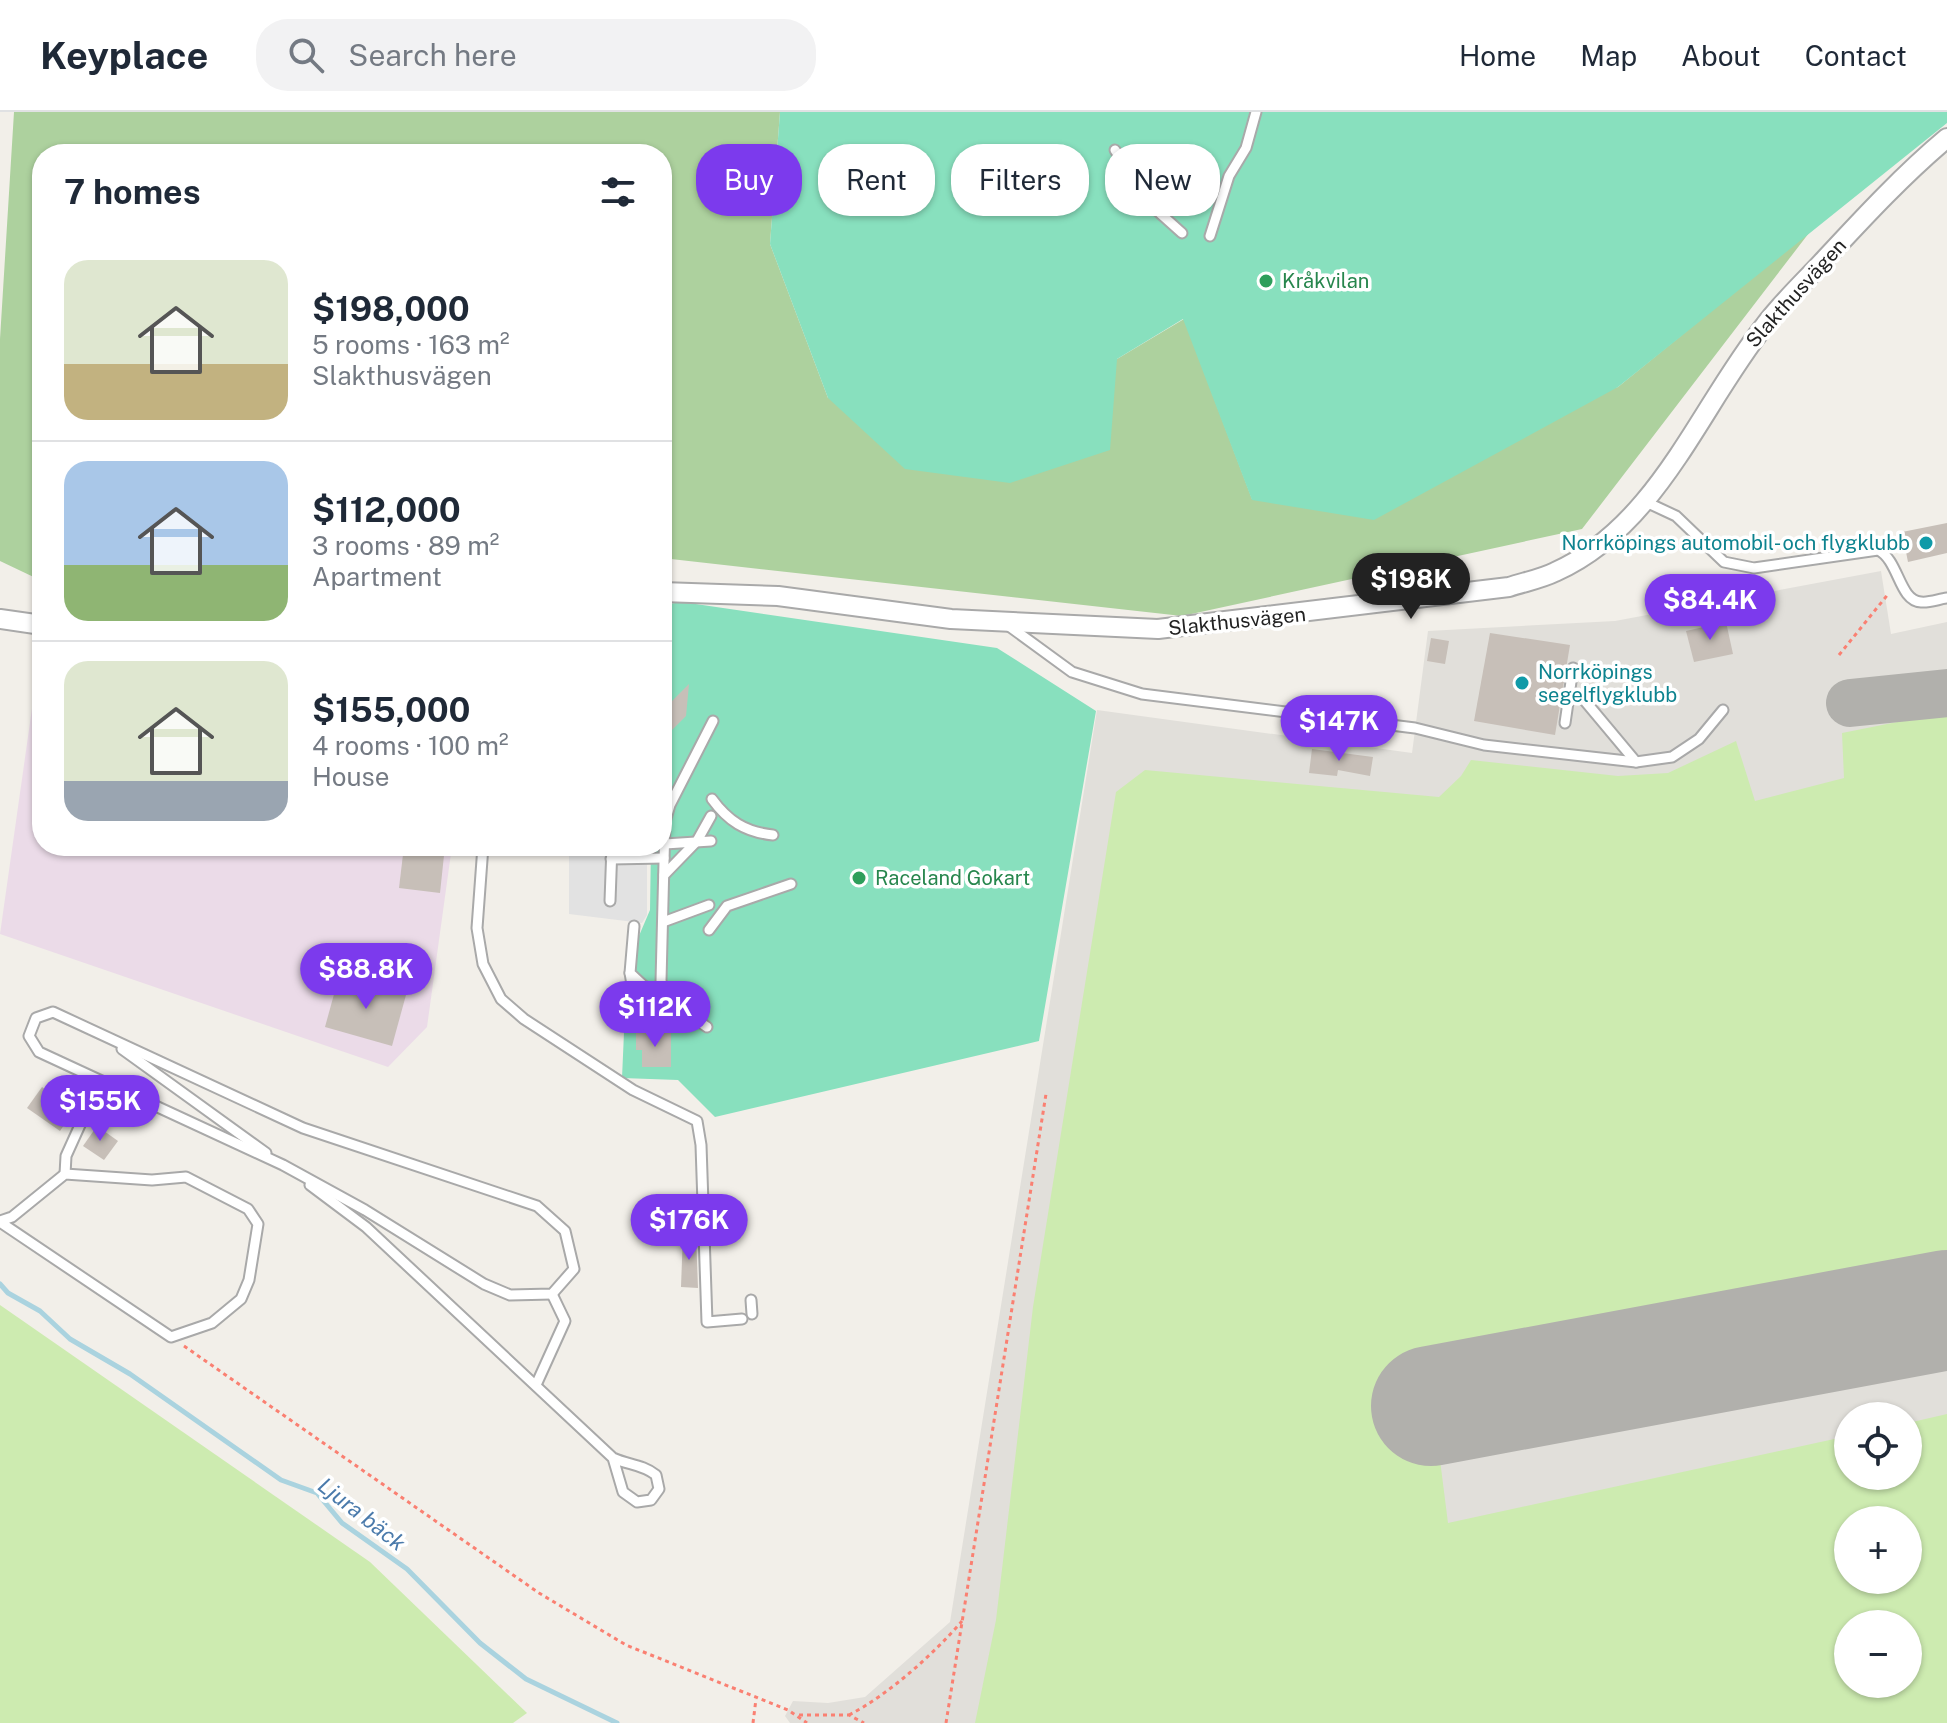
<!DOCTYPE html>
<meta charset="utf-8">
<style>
body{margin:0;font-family:"Public Sans",sans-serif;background:#f2f2f3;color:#1f2937;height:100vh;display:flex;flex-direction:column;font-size:30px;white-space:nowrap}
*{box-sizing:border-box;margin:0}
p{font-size:26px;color:#747a83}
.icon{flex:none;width:44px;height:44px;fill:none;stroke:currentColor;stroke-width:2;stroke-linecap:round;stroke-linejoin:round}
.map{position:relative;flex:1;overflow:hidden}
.details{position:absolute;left:32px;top:32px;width:640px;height:712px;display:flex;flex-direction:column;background:#fff;border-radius:32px;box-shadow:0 2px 6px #0004}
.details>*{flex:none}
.top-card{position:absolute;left:696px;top:32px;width:760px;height:72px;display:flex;gap:16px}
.fabs{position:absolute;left:1834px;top:1290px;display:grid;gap:16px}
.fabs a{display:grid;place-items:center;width:88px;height:88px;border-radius:50%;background:#fff;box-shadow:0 2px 6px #0004;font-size:40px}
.price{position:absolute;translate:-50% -68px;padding:0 18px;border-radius:28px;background:#7c3aed;color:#fff;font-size:26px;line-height:52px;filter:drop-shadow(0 2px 4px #0008)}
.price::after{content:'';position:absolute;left:50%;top:48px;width:24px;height:18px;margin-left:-12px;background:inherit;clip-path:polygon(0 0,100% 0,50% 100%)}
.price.on{background:#222;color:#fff}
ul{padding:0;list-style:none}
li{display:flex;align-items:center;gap:24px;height:200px;padding:0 32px}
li+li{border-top:2px solid #e0e1e3}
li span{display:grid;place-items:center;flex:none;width:224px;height:160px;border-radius:24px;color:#555}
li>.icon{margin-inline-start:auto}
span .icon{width:96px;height:96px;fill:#fffc;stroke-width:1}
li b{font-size:34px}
h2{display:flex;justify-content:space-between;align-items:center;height:96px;padding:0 32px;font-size:34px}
.pill{padding:0 28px;border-radius:32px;background:#fff;box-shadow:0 2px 6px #0004;font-size:28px;line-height:72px}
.pill.on{background:#7c3aed;color:#fff}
header{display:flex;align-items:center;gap:48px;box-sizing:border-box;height:112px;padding:0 40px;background:#fff;border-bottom:2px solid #e0e1e3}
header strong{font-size:38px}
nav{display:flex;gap:44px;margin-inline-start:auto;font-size:28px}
.search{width:560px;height:72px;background:#f2f2f3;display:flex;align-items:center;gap:20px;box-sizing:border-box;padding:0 28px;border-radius:32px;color:#747a83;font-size:30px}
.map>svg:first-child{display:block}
</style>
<header>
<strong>Keyplace</strong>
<div class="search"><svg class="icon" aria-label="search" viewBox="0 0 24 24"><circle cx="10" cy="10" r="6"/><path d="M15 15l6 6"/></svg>Search here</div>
<nav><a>Home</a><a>Map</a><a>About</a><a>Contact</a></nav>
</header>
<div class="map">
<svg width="1947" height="1611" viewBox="0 0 1947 1611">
<rect width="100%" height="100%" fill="#f2efe9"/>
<path fill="#ebdbe8" d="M42,526V734H452L427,915L388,955L0,822Z"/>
<path fill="#e1dfda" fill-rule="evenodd" d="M1881,459L1891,522L1947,510V1611H790L785,1604L793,1589L828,1591L865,1585L950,1510L1097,598L1412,641L1428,519L1615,509ZM1848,1304H1908V1364H1848ZM1848,1408H1908V1468H1848ZM1848,1512H1908V1572H1848Z"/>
<g fill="#cdebb0" fill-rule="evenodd">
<path d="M1947,600V1150L1422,1248L1439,1340L1448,1411L1848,1324V1364H1908V1311L1947,1302V1611H975L996,1508L1033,1195L1116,680L1145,658L1439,685L1461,664L1471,648L1618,664L1668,661L1736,629L1755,689L1844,666L1842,621ZM1848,1408H1908V1468H1848ZM1848,1512H1908V1572H1848Z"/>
<path d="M0,1193L370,1450L527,1601L513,1611H0Z"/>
</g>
<path fill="#add19e" d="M14,0H780L770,132L828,286L1117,247L1184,207L1252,387L1618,275L1812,117L1582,417L1182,504L662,446V42H42V469L0,449V227Z"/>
<g fill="#88e0be">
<path d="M780,0H1947V11L1618,275L1374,408L1252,388L1183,207L1117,247L1110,338L1010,371L905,357L828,286L770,132Z"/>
<path d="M682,490L997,536L1096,599L1039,929L715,1005L678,968L622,966L627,852L650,798L651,734H662V493Z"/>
</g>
<path fill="#e2e2e2" d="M569,734H647V803L642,811L569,802Z"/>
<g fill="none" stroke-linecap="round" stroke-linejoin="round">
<path stroke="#aad3df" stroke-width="5" d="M0,1172L8,1181L40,1199L70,1227L130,1262L281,1368L317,1381L342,1411L407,1457L480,1531L526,1567L617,1611"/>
<path stroke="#b1b0ac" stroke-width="48" d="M1850,591L1947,581"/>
<path stroke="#b1b0ac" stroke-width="120" d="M1431,1294L1947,1198"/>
</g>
<g fill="#c7bfb8">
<path d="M1947,411V441L1908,450L1902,420Z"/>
<path d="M1726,510L1733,542L1694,550L1686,519Z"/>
<path d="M1490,521L1570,533L1555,623L1474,609Z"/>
<path d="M1431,526L1449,529L1445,552L1427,549Z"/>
<path d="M689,572L686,604L671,619L662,610V599Z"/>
<path d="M1312,637L1373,645L1370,664L1338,658L1337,664L1309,661Z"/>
<path d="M404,734H445L440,781L399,776Z"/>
<path d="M339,864L406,883L392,934L325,915Z"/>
<path d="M636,921H671V955H642V938H636Z"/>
<path d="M42,975L74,998L60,1019L27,996Z"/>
<path d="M97,1014L118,1029L104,1048L83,1034Z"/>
<path d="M683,1121L696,1122L698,1176L681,1175Z"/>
</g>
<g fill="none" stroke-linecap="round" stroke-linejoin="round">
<defs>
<g id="service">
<path d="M1115,38L1153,95L1182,121"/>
<path d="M1210,124L1229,64L1246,36L1256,0"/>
<path d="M1646,390L1676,404L1724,450L1754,456L1878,438C1899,448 1899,489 1921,490C1929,491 1939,487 1947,486"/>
<path d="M1009,514L1072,560L1142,582L1415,616L1484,633L1636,650L1672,645L1699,627L1723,598"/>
<path d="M1569,580L1580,583L1636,650"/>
<path d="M1565,611L1573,556"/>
<path d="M712,687C728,709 745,720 773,723"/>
<path d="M665,732L711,729"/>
<path d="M483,734L477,816L483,852L501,887L524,907L633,978L697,1009L701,1033L707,1210L742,1207"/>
<path d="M611,747L664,746"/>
<path d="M664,763L697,729L711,704"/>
<path d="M610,789L612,734"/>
<path d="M663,810L709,793"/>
<path d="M634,814L630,861L644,874L664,882"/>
<path d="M709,818L727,794L791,772"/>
<path d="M630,861L636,896L642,908L663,903L672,889"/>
<path d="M53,900L303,1016L537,1094L565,1119L574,1157L552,1182L510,1183L484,1172L365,1098L283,1053L39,940L29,924L36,906Z"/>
<path d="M707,915C689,902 667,891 661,869L665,710L670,693L713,609"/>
<path d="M122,937L266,1041"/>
<path d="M65,1062L66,1044L99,971"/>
<path d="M310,1073L366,1115L613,1346L623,1380L637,1390L651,1388L659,1377L656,1363C642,1352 628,1353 613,1346"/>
<path d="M0,1109L12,1105L65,1062L152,1068L186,1065L248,1097L258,1112L249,1168L241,1187L212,1211L171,1225L0,1110"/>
<path d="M751,1188L752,1202"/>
<path d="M536,1273L565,1209L552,1182"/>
</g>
<g id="minor">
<path d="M662,480L778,484L951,507L1158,517L1509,475C1524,470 1541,467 1555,460C1658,414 1699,296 1765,213C1783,189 1806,168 1826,146C1865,104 1904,62 1947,26"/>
<path d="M0,507L42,513"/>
</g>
</defs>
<use href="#service" stroke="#a9a9a9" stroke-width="13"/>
<use href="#minor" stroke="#a9a9a9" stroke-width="22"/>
<g stroke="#fa8072" stroke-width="3" stroke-dasharray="4 4" stroke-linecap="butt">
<path d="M1839,543L1889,481"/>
<path d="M184,1234L539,1481L626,1533L788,1598L807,1611"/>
<path d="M799,1603H849L864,1611"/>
<path d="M849,1603C888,1583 934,1542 962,1509"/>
<path d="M753,1611L756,1587"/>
<path d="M946,1611L1046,982"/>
</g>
<use href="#service" stroke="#fff" stroke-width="9"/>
<use href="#minor" stroke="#fff" stroke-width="18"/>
</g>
<g fill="#2e9e5b" stroke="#fff" stroke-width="3">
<circle cx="1266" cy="169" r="8"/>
<circle cx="859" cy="766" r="8"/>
</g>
<g fill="#0f9aa8" stroke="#fff" stroke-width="3">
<circle cx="1926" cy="431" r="8"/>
<circle cx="1522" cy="571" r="8"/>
</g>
<g text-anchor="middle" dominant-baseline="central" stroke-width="7" stroke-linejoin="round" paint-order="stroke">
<g font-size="20" fill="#27864d" stroke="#fff" text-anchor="start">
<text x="1282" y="169">Kråkvilan</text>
<text x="875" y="766">Raceland Gokart</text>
</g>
<g font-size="20" fill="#222" stroke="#fff">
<text transform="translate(1796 181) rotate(-48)">Slakthusvägen</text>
<text transform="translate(1237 509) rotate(-6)">Slakthusvägen</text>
</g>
<g font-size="20" fill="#0d838f" stroke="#fff" text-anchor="end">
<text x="1910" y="431">Norrköpings automobil- och flygklubb</text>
<text x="1538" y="560" text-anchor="start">Norrköpings<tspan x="1538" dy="23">segelflygklubb</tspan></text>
</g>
<g font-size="22" font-style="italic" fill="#4a7aab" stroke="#fff">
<text transform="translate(362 1402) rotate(38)">Ljura bäck</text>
</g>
</g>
</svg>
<div class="fabs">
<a><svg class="icon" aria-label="locate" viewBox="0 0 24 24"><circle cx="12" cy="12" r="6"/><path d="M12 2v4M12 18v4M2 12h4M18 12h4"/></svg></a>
<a>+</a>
<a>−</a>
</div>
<b class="price on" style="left:1411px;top:509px">$198K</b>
<b class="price" style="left:1710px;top:530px">$84.4K</b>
<b class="price" style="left:1339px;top:651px">$147K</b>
<b class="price" style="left:366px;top:899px">$88.8K</b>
<b class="price" style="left:655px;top:937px">$112K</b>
<b class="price" style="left:100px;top:1031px">$155K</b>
<b class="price" style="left:689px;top:1150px">$176K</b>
<div class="top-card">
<a class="pill on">Buy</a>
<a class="pill">Rent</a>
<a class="pill">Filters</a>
<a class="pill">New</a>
</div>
<section class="details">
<h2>7 homes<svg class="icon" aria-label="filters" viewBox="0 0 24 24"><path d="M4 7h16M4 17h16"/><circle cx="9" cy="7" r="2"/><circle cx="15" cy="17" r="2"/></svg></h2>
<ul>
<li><span style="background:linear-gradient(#dfe7d0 65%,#c2b280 0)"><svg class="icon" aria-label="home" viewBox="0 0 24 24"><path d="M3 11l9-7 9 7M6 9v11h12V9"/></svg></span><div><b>$198,000</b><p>5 rooms · 163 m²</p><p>Slakthusvägen</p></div></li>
<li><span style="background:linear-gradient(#a9c7e8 65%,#8fb573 0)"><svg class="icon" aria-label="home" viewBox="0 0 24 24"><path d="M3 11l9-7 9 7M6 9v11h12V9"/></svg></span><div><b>$112,000</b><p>3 rooms · 89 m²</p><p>Apartment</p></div></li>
<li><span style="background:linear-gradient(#dfe7d0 75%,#9aa5b1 0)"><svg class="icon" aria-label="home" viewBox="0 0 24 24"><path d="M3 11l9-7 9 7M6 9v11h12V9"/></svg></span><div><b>$155,000</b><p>4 rooms · 100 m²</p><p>House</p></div></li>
</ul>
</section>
</div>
